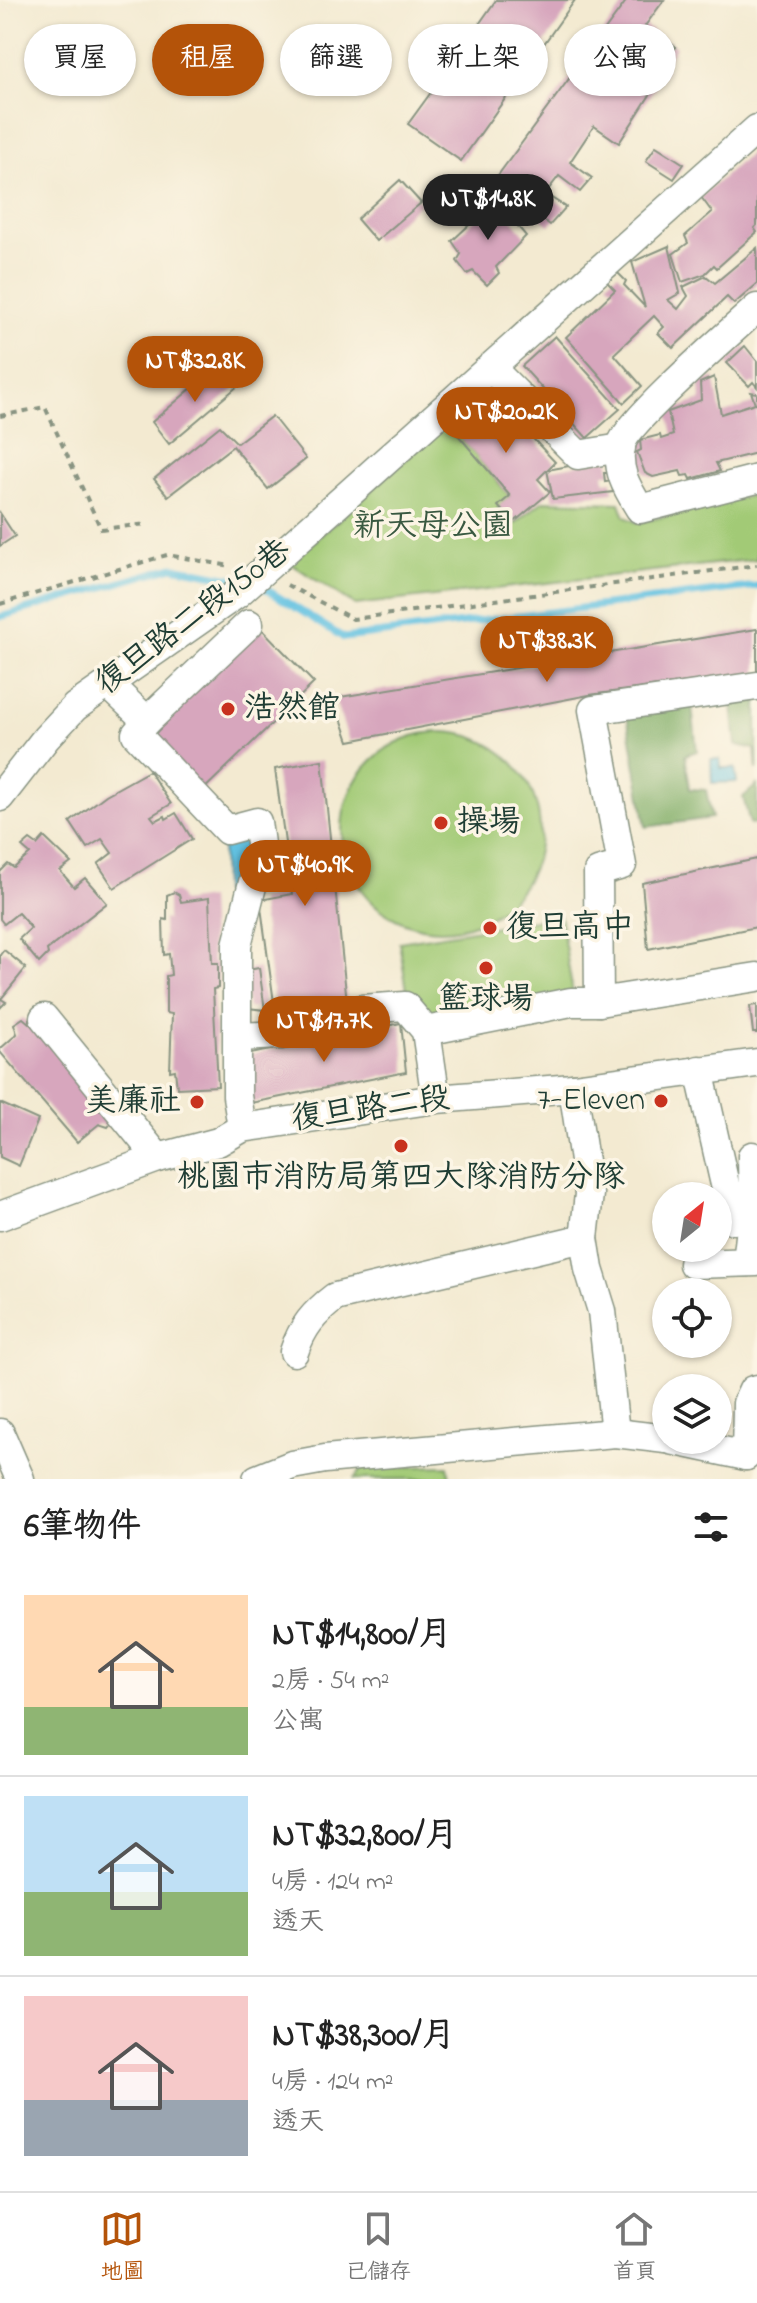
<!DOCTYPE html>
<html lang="zh-TW">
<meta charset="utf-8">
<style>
body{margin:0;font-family:"Indie Flower","LXGW WenKai TC",sans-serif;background:#f6f6f6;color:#222;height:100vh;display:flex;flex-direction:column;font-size:30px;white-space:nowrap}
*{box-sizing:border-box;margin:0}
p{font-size:26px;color:#767676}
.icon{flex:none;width:44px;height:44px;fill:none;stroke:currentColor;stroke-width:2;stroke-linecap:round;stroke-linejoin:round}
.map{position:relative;height:1479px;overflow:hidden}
.drawer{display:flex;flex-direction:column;background:#fff;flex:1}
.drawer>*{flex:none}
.top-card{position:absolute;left:24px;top:24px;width:710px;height:72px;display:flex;gap:16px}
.needle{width:52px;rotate:30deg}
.buttons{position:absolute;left:652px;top:1182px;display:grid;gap:16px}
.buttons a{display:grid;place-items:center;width:80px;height:80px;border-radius:50%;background:#fff;box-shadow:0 2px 6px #0004;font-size:40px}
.price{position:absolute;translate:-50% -68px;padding:0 18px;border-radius:28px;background:#b45309;color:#fff;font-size:26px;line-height:52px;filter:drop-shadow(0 2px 4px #0008)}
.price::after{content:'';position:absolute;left:50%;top:48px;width:24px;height:18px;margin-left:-12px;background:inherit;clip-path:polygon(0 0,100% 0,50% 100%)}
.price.active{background:#222;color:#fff}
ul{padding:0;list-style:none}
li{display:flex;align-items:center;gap:24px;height:200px;padding:0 24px}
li+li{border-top:2px solid #e0e0e0}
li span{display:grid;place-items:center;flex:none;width:224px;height:160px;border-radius:0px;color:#555}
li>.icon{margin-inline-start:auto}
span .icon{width:96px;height:96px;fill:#fffc;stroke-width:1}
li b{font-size:34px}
h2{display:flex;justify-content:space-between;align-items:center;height:96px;padding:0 24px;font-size:34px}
.tag{padding:0 28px;border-radius:36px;background:#fff;box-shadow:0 2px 6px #0004;font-size:28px;line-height:72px}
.tag.active{background:#b45309;color:#fff}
.dock{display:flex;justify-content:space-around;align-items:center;height:112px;border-top:2px solid #e0e0e0;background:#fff;font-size:22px;color:#767676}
.dock a{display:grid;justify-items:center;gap:4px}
.dock .active{color:#b45309}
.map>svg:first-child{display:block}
</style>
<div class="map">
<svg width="757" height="1479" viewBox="0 0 757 1479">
<rect width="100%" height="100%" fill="#fcf5e5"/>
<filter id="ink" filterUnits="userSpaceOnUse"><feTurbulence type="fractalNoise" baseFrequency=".0125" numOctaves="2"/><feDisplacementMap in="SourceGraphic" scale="16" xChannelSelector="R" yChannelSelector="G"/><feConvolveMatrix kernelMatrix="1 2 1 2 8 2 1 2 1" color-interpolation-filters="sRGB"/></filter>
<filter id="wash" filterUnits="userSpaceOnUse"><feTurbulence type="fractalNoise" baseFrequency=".006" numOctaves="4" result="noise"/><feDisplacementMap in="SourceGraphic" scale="32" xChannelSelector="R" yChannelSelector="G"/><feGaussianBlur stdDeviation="1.8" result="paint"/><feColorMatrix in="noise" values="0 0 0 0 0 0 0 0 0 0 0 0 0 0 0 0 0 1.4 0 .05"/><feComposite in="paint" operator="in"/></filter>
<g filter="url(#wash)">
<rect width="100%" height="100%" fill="#f3ead1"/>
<g fill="#a2ca76" stroke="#608455" stroke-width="2">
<path d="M448,422L510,496L498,507L515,524L543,501L620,503L625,517L638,523L757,494V559L355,605L290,563Z"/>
<circle cx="441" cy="831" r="99"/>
<path d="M560,916L573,994L412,1020L399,942Z"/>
<path d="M448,1466L450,1479H354L362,1468Z"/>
</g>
<g fill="#81ae67" stroke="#50764e" stroke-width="2">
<path d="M757,700V770L755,749L736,745L732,705Z"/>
<path d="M692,706L697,751L685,755L690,789L706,790L712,818L646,827L627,715Z"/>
<path d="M757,785V823L750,824L743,797Z"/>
</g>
<g fill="#64c2e2" stroke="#42808b" stroke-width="2">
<path d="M711,759H720L721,768H735L737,782L712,783Z"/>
<path d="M247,833L253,865L239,875L244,893L223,892L222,835Z"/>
</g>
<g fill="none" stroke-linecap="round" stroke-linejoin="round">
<g stroke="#64c2e2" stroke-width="7">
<path d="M258,584L344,638L757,586"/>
<path d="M0,617L173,567L242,580"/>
</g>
</g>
<g id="blocks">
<g fill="#d7a6bd">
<path d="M496,0H575L461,161L408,124L459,54L469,62L481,42L470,37Z"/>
<path d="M627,0H664L645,26L676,47L663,67L666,70L619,143L594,126L570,162L592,178L580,192L559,176L545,194L566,207L550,225L493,182Z"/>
<path d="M656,146L684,164L674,179L646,161Z"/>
<path d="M757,147V225L754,228L757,232L717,268L714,265L705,274L682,282L673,254L688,243L685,236L712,212L701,197Z"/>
<path d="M400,180L421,203L376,241L357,219Z"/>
<path d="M496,200L526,236L496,267L499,273L487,285L473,271L467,274L457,261L461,254L452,241Z"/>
<path d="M669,246L680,293L668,300L678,309L688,296L683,287L706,276L715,283L757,248V284L734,304L727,297L673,348L658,333L664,327L654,316L614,354L642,386L624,403L566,337L615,290L607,282L618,273L626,281L624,285L645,307L632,262Z"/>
<path d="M555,336L620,409L587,438L522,366Z"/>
<path d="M745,346L757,361V387L753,382L749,386L727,363Z"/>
<path d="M219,365L238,386L169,444L152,422Z"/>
<path d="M714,377L721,414L755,403L751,392L757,393V453L716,463L720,471L691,479L689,475L682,476L680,471L653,477L645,473L637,452L641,450L640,440L660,435L661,439L673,435L668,412L701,400L700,383Z"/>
<path d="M490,393L555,462L538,479L550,492L513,523L498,506L510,496L452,428Z"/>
<path d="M272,416L306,459L268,489L233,446L168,496L154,479L220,426L237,443Z"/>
<path d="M608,459L611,473H604L605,482L612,481L613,492L553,499L547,470Z"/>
<path d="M0,513L15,536L0,546Z"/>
<path d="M257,624L314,683L199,794L142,735Z"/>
<path d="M757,629V673L589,695L349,741L334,698Z"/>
<path d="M322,760L348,1012L278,1032L260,900L292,894L275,769Z"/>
<path d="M149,771L171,804L151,816L155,821L165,816L166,819L176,813L192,839L114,888L98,864L112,853L102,839L87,848L70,822L106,795Z"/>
<path d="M44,837L71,863L60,871L74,887L85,878L107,903L47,950L48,954L39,963L19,939L31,928L18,913L4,924L0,919V872L8,864L14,868L30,854L22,847L30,840L37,845Z"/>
<path d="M757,859V927L648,949L642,883Z"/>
<path d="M174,892L179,895L181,902L209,898L212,963H218V988L213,989L218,1086L177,1088L175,1070L170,1071L172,1014L166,1013V976L171,975L169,954L164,955L163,919L167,920V895Z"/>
<path d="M4,950L26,968L1,999L6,1002L0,1008V955Z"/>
<path d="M259,968L265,1010L248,1008L242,971Z"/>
<path d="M757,1005V1033H753L750,1006Z"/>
<path d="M23,1018L36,1029L112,1122L108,1127L99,1124L77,1142L0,1052V1049L17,1034L14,1024Z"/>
<path d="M401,1023L406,1072L246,1104L241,1056Z"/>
<path d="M0,1103L38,1120L19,1166L0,1157Z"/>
</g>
</g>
</g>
<g filter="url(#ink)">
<use href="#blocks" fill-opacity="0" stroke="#899482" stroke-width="2"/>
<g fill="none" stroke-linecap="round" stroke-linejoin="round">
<defs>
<g id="minor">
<path d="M757,308C734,329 626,423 621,445C616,471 627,488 640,509L757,479"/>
<path d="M491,368L578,455L621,448"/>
<path d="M108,684L147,721L249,624"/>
<path d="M147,721L136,734L227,830L257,822L261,851L237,945V1096L242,1128"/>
<path d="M0,797L46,738L75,707L238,593L757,129"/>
<path d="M599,1002L598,872L622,865L593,710L757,686"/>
<path d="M44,1018L158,1158"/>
<path d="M426,1031L571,1002H599L757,977"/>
<path d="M238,1037L281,1035L349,1021L362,1009L405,1006L426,1031L436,1099"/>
<path d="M699,1070L733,1220"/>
<path d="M573,1088L589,1194L584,1238L589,1269L602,1311L615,1433"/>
<path d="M0,1216L158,1158L218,1142L242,1128L436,1099L573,1088L757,1063"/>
<path d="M747,1262L753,1210L752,1156"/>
<path d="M693,1264L757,1262"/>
<path d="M294,1352C302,1327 314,1313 335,1297L584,1238"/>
<path d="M0,1433L20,1479"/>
<path d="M671,1440L746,1456"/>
<path d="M746,1456L747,1403L753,1390L757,1389"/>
<path d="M257,1479L292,1465L325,1459L615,1433L666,1439"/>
</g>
</defs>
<use href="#minor" stroke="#899482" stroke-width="31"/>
<g stroke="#899482" stroke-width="4" stroke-dasharray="6 6" stroke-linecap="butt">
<path d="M0,416L45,407L101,529L147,524"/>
<path d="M287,585L353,619L757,565"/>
<path d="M0,604L167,555L230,566"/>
</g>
<use href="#minor" stroke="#fff" stroke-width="28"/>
</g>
</g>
<g fill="#c8321e" stroke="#fcf5e5" stroke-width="3">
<circle cx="228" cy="709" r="8"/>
<circle cx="441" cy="823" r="8"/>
<circle cx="490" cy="928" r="8"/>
<circle cx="486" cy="968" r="8"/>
<circle cx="661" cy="1101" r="8"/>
<circle cx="197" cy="1102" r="8"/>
<circle cx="401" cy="1146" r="8"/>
</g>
<g text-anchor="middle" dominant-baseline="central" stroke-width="7" stroke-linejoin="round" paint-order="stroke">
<g font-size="32" fill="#395941" stroke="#fcf5e5">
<text x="433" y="527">新天母公園</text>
</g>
<g font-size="32" fill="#1f3d34" stroke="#fcf5e5">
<text transform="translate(194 618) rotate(-37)">復旦路二段150巷</text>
<text transform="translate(371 1110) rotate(-8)">復旦路二段</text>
</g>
<g font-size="32" fill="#1f3d34" stroke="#fcf5e5" text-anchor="start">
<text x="244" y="709">浩然館</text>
<text x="457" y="823">操場</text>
<text x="506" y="928">復旦高中</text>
<text x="486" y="1000" text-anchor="middle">籃球場</text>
<text x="645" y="1101" text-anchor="end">7-Eleven</text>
<text x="181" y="1102" text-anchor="end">美廉社</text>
<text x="401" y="1178" text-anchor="middle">桃園市消防局第四大隊消防分隊</text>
</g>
</g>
</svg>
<div class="buttons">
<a><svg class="needle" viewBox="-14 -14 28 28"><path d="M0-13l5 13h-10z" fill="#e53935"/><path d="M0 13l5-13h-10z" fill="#767676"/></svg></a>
<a><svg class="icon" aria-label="locate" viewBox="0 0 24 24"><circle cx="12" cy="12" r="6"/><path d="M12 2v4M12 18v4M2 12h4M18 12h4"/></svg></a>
<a><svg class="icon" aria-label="layers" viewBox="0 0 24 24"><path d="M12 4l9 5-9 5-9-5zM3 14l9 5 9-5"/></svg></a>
</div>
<b class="price active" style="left:488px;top:242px">NT$14.8K</b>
<b class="price" style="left:195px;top:404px">NT$32.8K</b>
<b class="price" style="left:506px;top:455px">NT$20.2K</b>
<b class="price" style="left:547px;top:684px">NT$38.3K</b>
<b class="price" style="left:305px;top:908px">NT$40.9K</b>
<b class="price" style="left:324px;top:1064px">NT$17.7K</b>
<div class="top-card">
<a class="tag">買屋</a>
<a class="tag active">租屋</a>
<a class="tag">篩選</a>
<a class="tag">新上架</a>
<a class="tag">公寓</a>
</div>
</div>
<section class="drawer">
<h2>6筆物件<svg class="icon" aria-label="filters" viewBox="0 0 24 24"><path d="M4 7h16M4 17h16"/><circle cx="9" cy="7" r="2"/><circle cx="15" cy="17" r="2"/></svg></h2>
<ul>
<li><span style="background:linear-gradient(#ffd9b3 70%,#8fb573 0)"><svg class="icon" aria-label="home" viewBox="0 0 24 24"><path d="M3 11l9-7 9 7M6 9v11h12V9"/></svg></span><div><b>NT$14,800/月</b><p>2房 · 54 m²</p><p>公寓</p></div></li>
<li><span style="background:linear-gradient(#bfe0f5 60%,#8fb573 0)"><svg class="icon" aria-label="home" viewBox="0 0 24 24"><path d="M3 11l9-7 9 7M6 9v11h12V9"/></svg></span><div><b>NT$32,800/月</b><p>4房 · 124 m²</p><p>透天</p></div></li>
<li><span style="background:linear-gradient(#f6c9c9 65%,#9aa5b1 0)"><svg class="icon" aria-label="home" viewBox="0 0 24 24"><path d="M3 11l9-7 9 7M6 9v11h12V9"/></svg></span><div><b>NT$38,300/月</b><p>4房 · 124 m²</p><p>透天</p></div></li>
</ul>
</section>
<nav class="dock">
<a class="active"><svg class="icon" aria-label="map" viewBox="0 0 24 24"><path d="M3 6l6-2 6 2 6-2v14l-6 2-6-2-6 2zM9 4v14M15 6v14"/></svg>地圖</a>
<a><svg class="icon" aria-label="saved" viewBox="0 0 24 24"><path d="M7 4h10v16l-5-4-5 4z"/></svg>已儲存</a>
<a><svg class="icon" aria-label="home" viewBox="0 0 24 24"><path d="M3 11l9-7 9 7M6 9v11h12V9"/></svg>首頁</a>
</nav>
